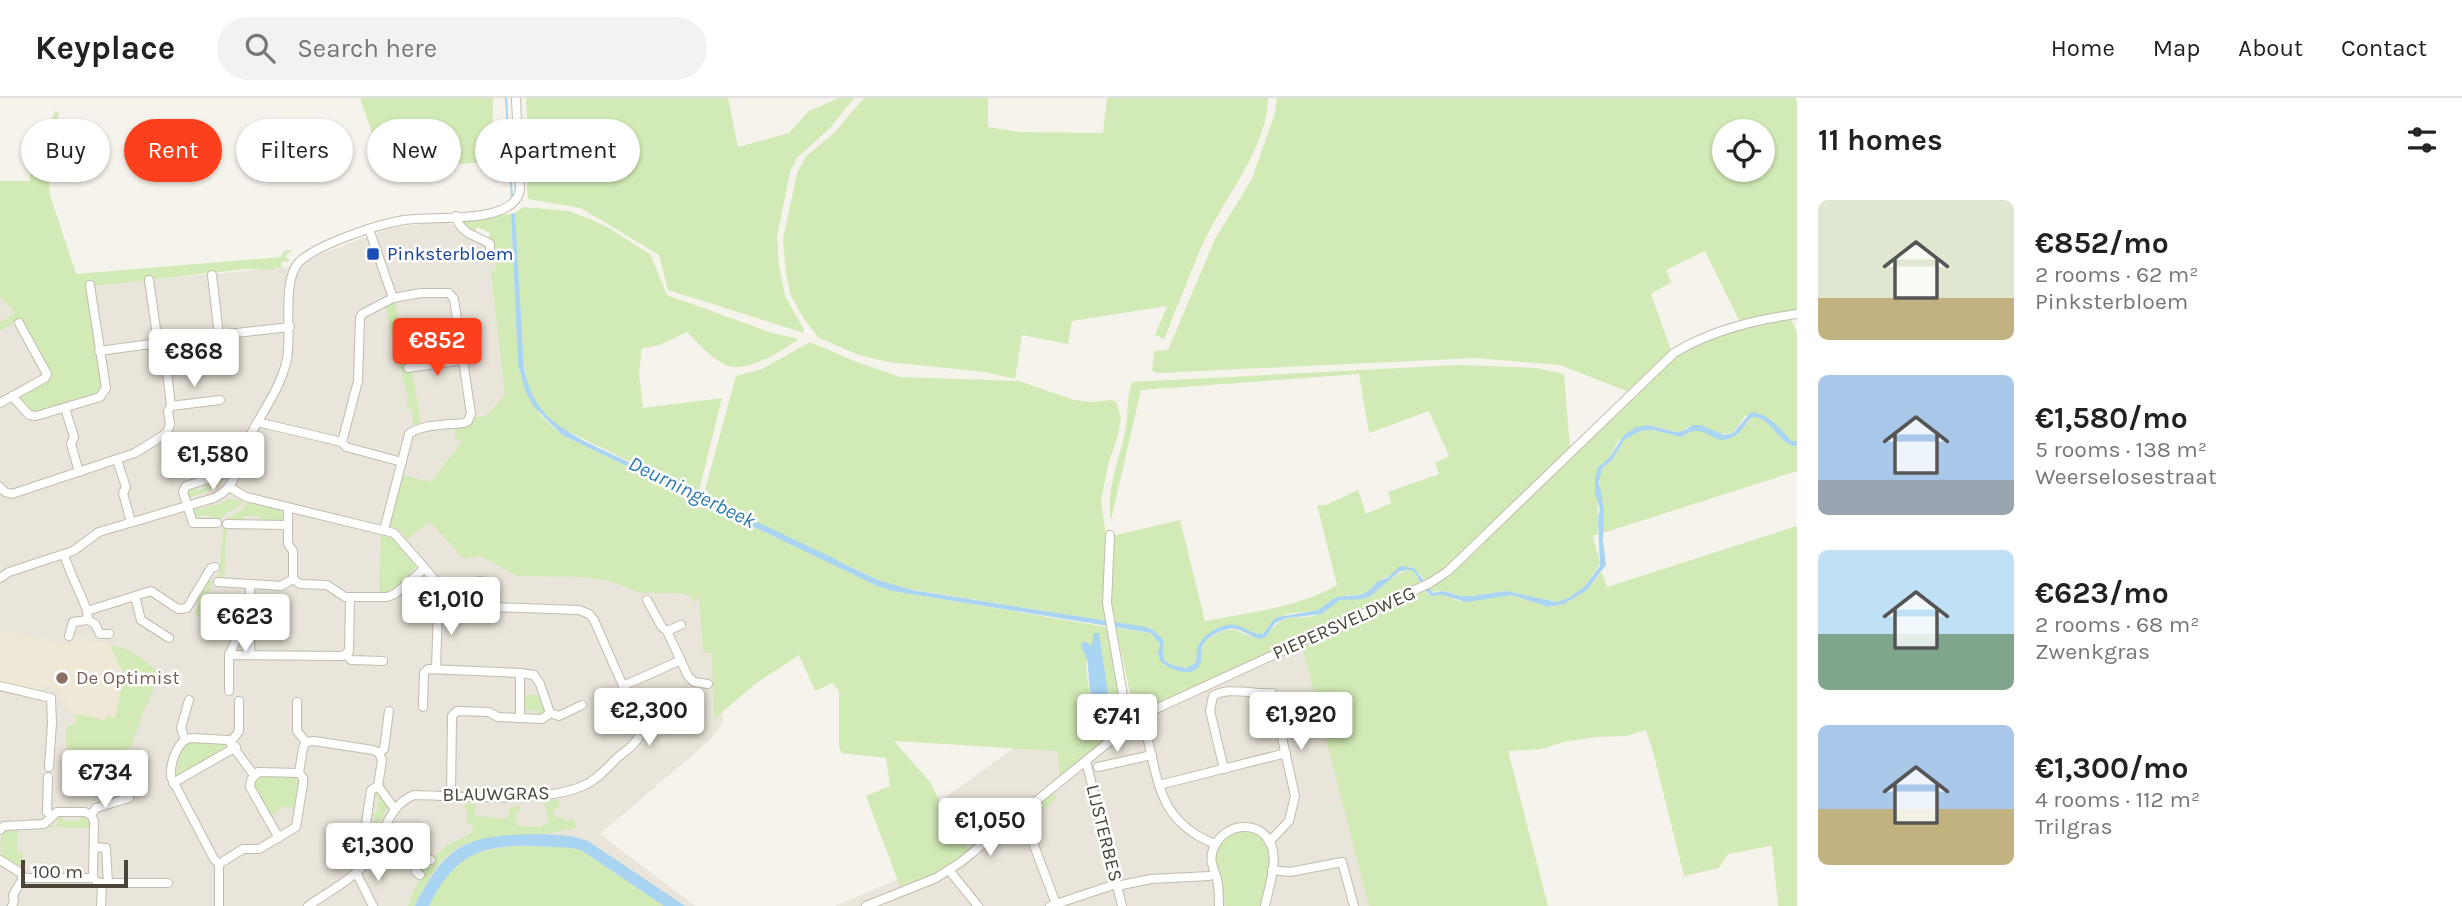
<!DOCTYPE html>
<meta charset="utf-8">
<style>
body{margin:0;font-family:Karla,sans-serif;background:#f2f2f2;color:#222;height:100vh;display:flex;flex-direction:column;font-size:26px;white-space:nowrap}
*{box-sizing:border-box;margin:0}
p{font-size:23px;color:#767676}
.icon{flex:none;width:38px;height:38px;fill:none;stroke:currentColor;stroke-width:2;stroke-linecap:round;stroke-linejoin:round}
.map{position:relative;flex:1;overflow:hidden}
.side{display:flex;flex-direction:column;background:#fff;width:665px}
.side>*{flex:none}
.hud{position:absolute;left:21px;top:21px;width:665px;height:63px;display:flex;gap:14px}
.buttons{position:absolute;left:1712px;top:21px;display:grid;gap:14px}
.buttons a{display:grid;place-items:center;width:63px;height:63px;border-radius:50%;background:#fff;box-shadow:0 2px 5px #0004;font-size:35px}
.scale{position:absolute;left:21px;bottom:18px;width:107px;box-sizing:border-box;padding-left:7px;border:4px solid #4b4439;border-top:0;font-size:19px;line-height:24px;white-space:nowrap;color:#4b4439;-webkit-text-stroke:5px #fff;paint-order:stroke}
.price{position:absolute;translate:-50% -60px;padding:0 16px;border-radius:7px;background:#fff;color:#222;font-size:23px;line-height:46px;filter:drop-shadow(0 2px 4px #0008)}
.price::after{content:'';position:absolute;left:50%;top:42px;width:21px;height:16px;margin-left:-10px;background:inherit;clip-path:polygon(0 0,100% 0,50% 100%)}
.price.selected{background:#fc3f1d;color:#fff}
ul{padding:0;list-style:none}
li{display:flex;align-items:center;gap:21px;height:175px;padding:0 21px}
li span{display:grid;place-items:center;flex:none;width:196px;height:140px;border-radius:10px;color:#555}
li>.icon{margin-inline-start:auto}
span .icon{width:84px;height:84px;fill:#fffc;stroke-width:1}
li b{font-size:30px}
h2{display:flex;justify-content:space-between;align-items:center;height:84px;padding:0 21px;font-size:30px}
.tag{padding:0 24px;border-radius:32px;background:#fff;box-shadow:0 2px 5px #0004;font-size:24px;line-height:63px}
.tag.selected{background:#fc3f1d;color:#fff}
header{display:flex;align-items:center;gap:42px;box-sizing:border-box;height:98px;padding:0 35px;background:#fff;border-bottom:2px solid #e0e0e0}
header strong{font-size:33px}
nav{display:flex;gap:38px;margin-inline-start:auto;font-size:24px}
.search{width:490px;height:63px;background:#f2f2f2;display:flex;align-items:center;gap:18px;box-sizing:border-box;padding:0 24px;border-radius:38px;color:#767676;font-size:26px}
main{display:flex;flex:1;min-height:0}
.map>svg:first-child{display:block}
</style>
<header>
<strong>Keyplace</strong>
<div class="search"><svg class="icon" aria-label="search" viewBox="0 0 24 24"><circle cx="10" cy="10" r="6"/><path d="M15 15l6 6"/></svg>Search here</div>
<nav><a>Home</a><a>Map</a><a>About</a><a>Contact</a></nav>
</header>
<main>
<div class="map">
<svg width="1797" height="808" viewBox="0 0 1797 808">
<rect width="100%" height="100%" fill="#f6f3ec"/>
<g fill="#eae5da">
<path d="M437,124L447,125L495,145L516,294L703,487L723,624L710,642L600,736L695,808H0V195L301,168L310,160L391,130Z"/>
<path d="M1306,518L1384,808H835L906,778V728L1025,642L1059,643L1142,604Z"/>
</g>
<path fill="#efe8d6" d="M0,532L72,547L74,539L111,547V550L124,576L115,620L105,622L69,614V611L66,610L67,603L58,601L60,592L43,588L41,594L0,585Z"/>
<g fill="#d2eab5" fill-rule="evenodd">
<path d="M360,0H493L492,64L384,70Z"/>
<path d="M526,0H728L738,49L789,35L809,13L839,0H854L831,29L797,60L790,74L777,138L779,168L785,198L803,230L804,235L668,192L659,157L581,110L528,101L527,87L531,77Z"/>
<path d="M864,0H988V29L1019,34L1103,35L1107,0H1268C1268,47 1225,100 1205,141C1190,174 1178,208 1164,241L1155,237L1167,208L1072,223L1068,246L1022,237L1015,281L985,274L888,264L859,257L819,240L804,221L791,198L786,175L783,141L797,76L805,59L833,36Z"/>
<path d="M1277,0H1794L1797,3V212L1739,222L1705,153L1666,172L1671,184L1651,196L1671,252L1629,294L1560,267L1476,260L1156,275L1152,272L1154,253L1168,252L1215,141L1252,81L1275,15ZM1724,33H1762V72H1724Z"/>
<path d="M55,13L59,15L47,59L50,97L76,176L281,159L284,153L293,152L285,158L290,163L282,164L281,170H274V172L245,171L86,189L102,290L99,294L33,314L29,313L17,299L52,279L21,221L0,233V224L15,215L0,199V83H30C29,63 35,47 41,28L49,30Z"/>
<path d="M523,109L568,113L588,120L607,129L650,156L667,197L772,235L799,241C782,252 744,278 724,266C710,259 698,245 687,234L660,247L642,250L639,276L643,310L722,300L698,397L559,329L541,314L534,303L527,284L522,250L515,115Z"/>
<path d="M511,116L518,266L525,292L541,318L562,337L696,402L695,407L701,410L702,404L877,488L892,493L1107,529L1124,618L1122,628L1059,679L1058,653L894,643L930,684L946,715L958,730L969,753L940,774L901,791L866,698L890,688L886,660L841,655L839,648V593L832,585L815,593L799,557L755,586L714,621L712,555L703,554L699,497L694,505L690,498L678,495H641L609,483L581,479L518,478L480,458L464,461L430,424L407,441L398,431L389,428L402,377L431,384L462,343L455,341V329L468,327L475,319L486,318L505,297L491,174L496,171L495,145L488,140L490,135L477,129L475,135L466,130L462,125L463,121ZM1093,543L1096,620C1091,597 1079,565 1093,543Z"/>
<path d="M395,200L405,268L412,271L421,326L413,327L412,307L411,312L406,311L408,301L385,208Z"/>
<path d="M1791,221L1797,235V343H1791L1759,315L1745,318L1733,335C1713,339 1709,326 1687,329L1683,333L1675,334L1648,327L1618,343L1609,360L1598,369C1597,392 1598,413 1598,436L1593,438L1600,466L1584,489L1568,500L1557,504L1506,493L1472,498H1460L1443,493L1430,494L1428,490L1444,482L1682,253C1714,233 1754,227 1791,221Z"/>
<path d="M810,244L854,263L900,279L1019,283L1074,302L1091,304L1112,302L1116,304L1121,319L1118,337L1108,367L1101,403L1107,444L1103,490L1106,523L897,489L878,482L703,399L736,278L762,271Z"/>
<path d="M1458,267L1536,270L1564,276L1570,350L1443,473L1424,483L1420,476L1409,468L1378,483L1368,493L1359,497H1348L1318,512L1286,516L1269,527L1263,536L1259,537L1230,527L1221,530L1207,537L1200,544L1196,564L1187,570L1172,567L1164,562V549L1153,532L1115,524L1111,502L1114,458L1112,438L1180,422L1205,523C1249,514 1298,510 1337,487L1317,407H1326L1358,392L1366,416L1391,405L1388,394L1439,376L1435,365L1449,358L1429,313L1369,335L1359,276L1141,292L1111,422C1105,391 1121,359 1126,328C1129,312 1126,299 1132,284Z"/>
<path d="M1752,319C1773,319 1778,347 1797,348V373L1603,435L1604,412L1600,397V376L1602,370L1613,361L1624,342L1640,333L1648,331L1681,339C1702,324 1705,339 1727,342L1743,330Z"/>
<path d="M227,377L216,390L188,400L186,395L188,390L195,387L197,393L206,390L205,384Z"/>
<path d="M229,401L243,403L242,406L226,415L219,424H211V418L201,417L200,424H196L190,413L219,406Z"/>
<path d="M247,404L280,413L283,417V425L259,424V418H243L242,424H224C231,415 243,415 247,404Z"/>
<path d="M224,427L227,428L224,481H218Z"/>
<path d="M1797,428V808H1778L1772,749L1770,748L1728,756L1719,770L1684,778L1653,654L1646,632L1626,638L1596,639L1563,644L1542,651L1508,653L1548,808H1369L1302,547L1423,492L1428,497H1442L1459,503L1512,497L1548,509L1554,508L1564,506L1587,492L1602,474L1607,489Z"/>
<path d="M381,437L394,441L417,468L392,494H379Z"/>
<path d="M1411,472L1416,475L1420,485L1260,558L1135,618L1116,530L1151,535L1160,546L1158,556L1164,567L1185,574L1196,571L1205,543C1243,518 1235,543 1266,539C1288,507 1295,527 1322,515C1329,512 1332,505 1339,503C1348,499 1357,502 1366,499C1382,494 1392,473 1411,472Z"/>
<path d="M208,483H213L200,519L194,515L200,506L195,502Z"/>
<path d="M111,547C130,550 148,563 160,577L144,613L131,649L116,656L74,663C67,652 64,642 67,629L76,625V616L105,622L106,618L115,620L124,576L111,550Z"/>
<path d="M523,597H541L546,613L542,618H538V613L526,612L522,609Z"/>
<path d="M190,643L230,646L229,651L175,679L183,647Z"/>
<path d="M262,676L299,679L300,687L295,710L283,708L271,719L254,689L256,679Z"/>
<path d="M375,693H378L388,708L381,723L378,722L377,724L380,726L364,759L351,772L352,759L359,754L366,739H372L375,718L370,717V715H376L379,700L373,699Z"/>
<path d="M1051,694L1057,700L1011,738L1005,732Z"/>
<path d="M558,701L560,710L553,712L555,720L562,719L564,723L574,721L576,729L574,731C563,732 552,735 541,736C505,739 466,734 440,765C429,778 422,794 415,808H408L413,794L423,776L418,772L419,765C440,759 438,751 453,744C461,740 466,739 473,733L472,727L466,724L468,714L464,708L470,703L474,705L476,709L474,715L477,718L505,721L510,717L509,713L506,712L520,707V714L516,715L515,719L519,728L541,729L549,723L544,705Z"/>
<path d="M57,717L63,718L64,723H79L80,718H83L90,725V730L45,729L47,726L56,729L58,722L54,720Z"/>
<path d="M15,731L18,733L17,754H23L22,769L5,760L2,761C0,753 0,739 3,732Z"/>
<path d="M1243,732C1283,735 1266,782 1262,808H1225C1226,775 1193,745 1243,732Z"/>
<path d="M516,748L571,749L581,752L664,808H429C449,765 469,752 516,748Z"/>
</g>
<g fill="#a9d4f2">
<path d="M515,115L524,270C533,312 550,324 586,344L878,482L912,492L1146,529L1153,532L1163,541L1164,562L1172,567L1187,570L1196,564C1197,558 1196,553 1198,548C1204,536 1223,524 1236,527C1246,529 1252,537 1263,536L1273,522L1278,519L1318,512L1336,499L1360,497L1368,493L1378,483L1387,480L1400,468L1414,470L1425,484L1421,486L1416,476L1411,472L1400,473L1371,498L1363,501L1340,502L1322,516L1287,520L1275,525L1266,539L1260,541C1250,539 1240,529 1229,531C1222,532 1209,538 1205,544C1199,550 1203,559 1200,566C1194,581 1170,572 1161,564L1158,555L1160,546L1151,535L892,493L877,488L562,337L533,308L525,292L518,266L511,116Z"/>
<path d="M1751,314C1768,315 1780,330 1791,343H1797V348C1777,347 1773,319 1752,319C1745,325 1742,335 1733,339C1712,351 1707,321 1681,339L1653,332L1640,333L1624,342L1613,361L1602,370L1599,384L1604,412L1603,442L1606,467L1587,492L1564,506L1548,509L1512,497L1466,504L1442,497L1431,498L1423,491L1428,489L1433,495L1443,493L1460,498H1472L1506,493L1557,504L1568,500L1584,489L1600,468L1598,420L1600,411L1595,395V380L1598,369L1609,360L1624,337L1636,329L1648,327L1676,334L1683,333L1693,327H1701L1724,337L1733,335Z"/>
<path d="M1093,535H1099L1111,615L1108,620H1096L1089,614L1086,604L1091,596C1088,586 1089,568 1087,561C1085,554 1081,553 1081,545L1087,544L1090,548L1093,543Z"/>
<path d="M543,736L571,738L588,743L685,808H664L581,752C566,748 549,749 533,748C479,746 453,759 429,808H415C448,741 472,737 543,736Z"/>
</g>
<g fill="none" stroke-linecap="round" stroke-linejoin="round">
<g stroke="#a9d4f2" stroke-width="2">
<path d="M506,0L512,100"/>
<path d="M662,380L708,402"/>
<path d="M732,413L837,463"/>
</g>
<defs>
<g id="minor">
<path d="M456,118C459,135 477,138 490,146V155"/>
<path d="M369,131L393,200L421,195H449L454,201L471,316L468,323L464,325C447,327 422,326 409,336L384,432"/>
<path d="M212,177L219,237"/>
<path d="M149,182L158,245"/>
<path d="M99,253L158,245L164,248L215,240L219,237L290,229"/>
<path d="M408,270L462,262"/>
<path d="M12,298L29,317L36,318L100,299L106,290L90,187"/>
<path d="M0,305L45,280L47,276L19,225"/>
<path d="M171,308L220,302"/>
<path d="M65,310L74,339L71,346L79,374"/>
<path d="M257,324L342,344L346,349L402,364"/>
<path d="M342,344L358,283L360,220L362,216L393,200"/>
<path d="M117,362L126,389L123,395L131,424"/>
<path d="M0,389L5,394L12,396L135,355L167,335L170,326L168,313L171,308L164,248"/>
<path d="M229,389L246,399L394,435L449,498L461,508L579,512L589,516L594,522L642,631C640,643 627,652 618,659C608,669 598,681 585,687C545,706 460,698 414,697C385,708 384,744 365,766C350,783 326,795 308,808"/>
<path d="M288,410V446L293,453V481L300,486L327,487L345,499H387L395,496L424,471"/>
<path d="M217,425H193L183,394L186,388L227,375"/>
<path d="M227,426L288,427"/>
<path d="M1110,437L1107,505L1127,620L1131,627"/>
<path d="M64,456C70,477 80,493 87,513L151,493L178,511L187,510L211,470L215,469"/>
<path d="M0,480L9,474L73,453L99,434L214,400C220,397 226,393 230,387C238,377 240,360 245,348C258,318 280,294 287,261C292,235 281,181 300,163C319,146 378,126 404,122C433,117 513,128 520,92L516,0"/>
<path d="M218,484L281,488L293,481"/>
<path d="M250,488C250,512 251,533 250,557"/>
<path d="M135,498L141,522L169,540"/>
<path d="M647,502L662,529L667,533L688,578L694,584L708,586"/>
<path d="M480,509V483"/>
<path d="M87,513L88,522L95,526L100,536H109"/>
<path d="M667,533L681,527"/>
<path d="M69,538L73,524L88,522"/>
<path d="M346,556L351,562L383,563"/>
<path d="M229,557L343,558L349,553L350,499"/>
<path d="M436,571L438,508L449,498"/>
<path d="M0,588L51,600L52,625L49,669"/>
<path d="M623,588L681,562"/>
<path d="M229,593V557L248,519"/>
<path d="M189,602L181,630L185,642C175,650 170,667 171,679L214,761L219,766V808"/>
<path d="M297,604V633L306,644"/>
<path d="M423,609L424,575L428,571L520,575L534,577L540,586L550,615"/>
<path d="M520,620V575"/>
<path d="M1147,638C1159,689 1161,724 1215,746"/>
<path d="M185,642L191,640L228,642L254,677"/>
<path d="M231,644L239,633V603"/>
<path d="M1086,663L1122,808"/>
<path d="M1098,669L1152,657"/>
<path d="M1224,671L1210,613L1213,598C1227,588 1255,597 1272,595L1295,698L1289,723L1269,744"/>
<path d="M48,679L47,714L53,718"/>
<path d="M173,685L236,649"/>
<path d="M1159,687L1286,655"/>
<path d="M378,688L394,710"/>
<path d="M451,698L452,618L457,613L489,614L498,619L542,621L550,615L559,618L582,607"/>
<path d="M1022,715L1056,806"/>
<path d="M91,717L96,710L129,700"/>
<path d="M0,732L4,728L44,726L57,714H85L91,717L94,723L93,780"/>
<path d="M279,740L250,689L251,682L258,674L299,675"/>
<path d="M377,748L413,764"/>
<path d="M94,749L106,750L108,785H168"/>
<path d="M362,753L371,692L378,688L382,662L379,655L384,651L389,613"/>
<path d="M0,762L21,775L23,780"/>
<path d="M413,764L425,759L431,762"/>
<path d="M413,764L416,774L420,777"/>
<path d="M219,766L243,751H259L296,729L303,685V680L299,675L303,650L306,644L314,643L373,652L379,655"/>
<path d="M949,772L978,808"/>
<path d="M1272,772L1290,774L1342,764L1354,808"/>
<path d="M356,774L373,808"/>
<path d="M1117,788L1151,781L1209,778L1215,776"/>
<path d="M12,808L14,803L13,797L23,780H93L98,785H108"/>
<path d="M101,808L102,785"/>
<path d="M866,808L936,780L961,764L1120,635L1158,610L1430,485L1448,473L1674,255C1712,232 1754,222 1797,216"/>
<path d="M1050,808L1116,786"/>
<path d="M1219,808C1219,799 1219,790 1217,781C1214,771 1210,765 1212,755C1221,721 1268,720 1273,754C1276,771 1268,792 1265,808"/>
</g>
</defs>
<use href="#minor" stroke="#c2bbae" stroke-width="10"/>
<use href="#minor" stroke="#fff" stroke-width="8"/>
</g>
<rect fill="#1a4fb4" stroke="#fff" stroke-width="2.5" x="366" y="149" width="14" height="14" rx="3.5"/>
<circle fill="#8d6e63" stroke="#fff" stroke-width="2.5" cx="62" cy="580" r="7"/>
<g text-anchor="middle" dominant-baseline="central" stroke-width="5" stroke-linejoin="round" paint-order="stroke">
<g font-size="19" fill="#164399" stroke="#fff" text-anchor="start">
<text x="387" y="156">Pinksterbloem</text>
</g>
<g font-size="19" fill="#4b4439" stroke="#fff">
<text transform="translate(1344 525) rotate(-24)">PIEPERSVELDWEG</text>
<text transform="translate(496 696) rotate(-1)">BLAUWGRAS</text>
<text transform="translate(1104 735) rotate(76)">LIJSTERBES</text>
</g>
<g font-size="19" fill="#785e54" stroke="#fff" text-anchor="start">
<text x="76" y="580">De Optimist</text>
</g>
<g font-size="21" font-style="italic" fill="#2e7ab2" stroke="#fff">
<text transform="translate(692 394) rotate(26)">Deurningerbeek</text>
</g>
</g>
</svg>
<div class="buttons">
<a><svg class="icon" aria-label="locate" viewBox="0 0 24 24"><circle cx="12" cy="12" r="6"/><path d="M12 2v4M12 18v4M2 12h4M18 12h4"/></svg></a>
</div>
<div class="scale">100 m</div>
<b class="price selected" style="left:437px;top:280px">€852</b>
<b class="price" style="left:194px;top:291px">€868</b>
<b class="price" style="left:213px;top:394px">€1,580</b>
<b class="price" style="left:451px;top:539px">€1,010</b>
<b class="price" style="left:245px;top:556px">€623</b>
<b class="price" style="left:649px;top:650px">€2,300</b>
<b class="price" style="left:1301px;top:654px">€1,920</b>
<b class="price" style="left:1117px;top:656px">€741</b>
<b class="price" style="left:105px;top:712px">€734</b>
<b class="price" style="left:990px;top:760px">€1,050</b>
<b class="price" style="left:378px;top:785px">€1,300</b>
<div class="hud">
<a class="tag">Buy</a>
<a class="tag selected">Rent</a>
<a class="tag">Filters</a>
<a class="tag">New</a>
<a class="tag">Apartment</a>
</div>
</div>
<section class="side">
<h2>11 homes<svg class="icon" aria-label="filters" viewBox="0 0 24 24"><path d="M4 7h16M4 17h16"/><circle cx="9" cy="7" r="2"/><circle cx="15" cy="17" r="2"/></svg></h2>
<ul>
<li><span style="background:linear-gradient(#dfe7d0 70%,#c2b280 0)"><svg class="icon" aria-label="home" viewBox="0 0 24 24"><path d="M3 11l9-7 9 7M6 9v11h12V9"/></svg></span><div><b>€852/mo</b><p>2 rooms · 62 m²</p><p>Pinksterbloem</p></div></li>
<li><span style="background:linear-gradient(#a9c7e8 75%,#9aa5b1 0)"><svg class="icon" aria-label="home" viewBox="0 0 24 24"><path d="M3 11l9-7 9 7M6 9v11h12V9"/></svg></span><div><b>€1,580/mo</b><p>5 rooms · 138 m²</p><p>Weerselosestraat</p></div></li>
<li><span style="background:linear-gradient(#bfe0f5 60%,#7fa58c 0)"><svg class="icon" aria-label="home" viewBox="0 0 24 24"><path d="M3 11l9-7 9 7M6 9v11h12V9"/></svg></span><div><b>€623/mo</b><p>2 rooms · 68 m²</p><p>Zwenkgras</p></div></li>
<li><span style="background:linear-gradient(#a9c7e8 60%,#c2b280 0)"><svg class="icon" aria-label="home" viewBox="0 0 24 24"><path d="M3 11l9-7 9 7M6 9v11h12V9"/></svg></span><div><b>€1,300/mo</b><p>4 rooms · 112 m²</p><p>Trilgras</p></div></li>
</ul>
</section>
</main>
